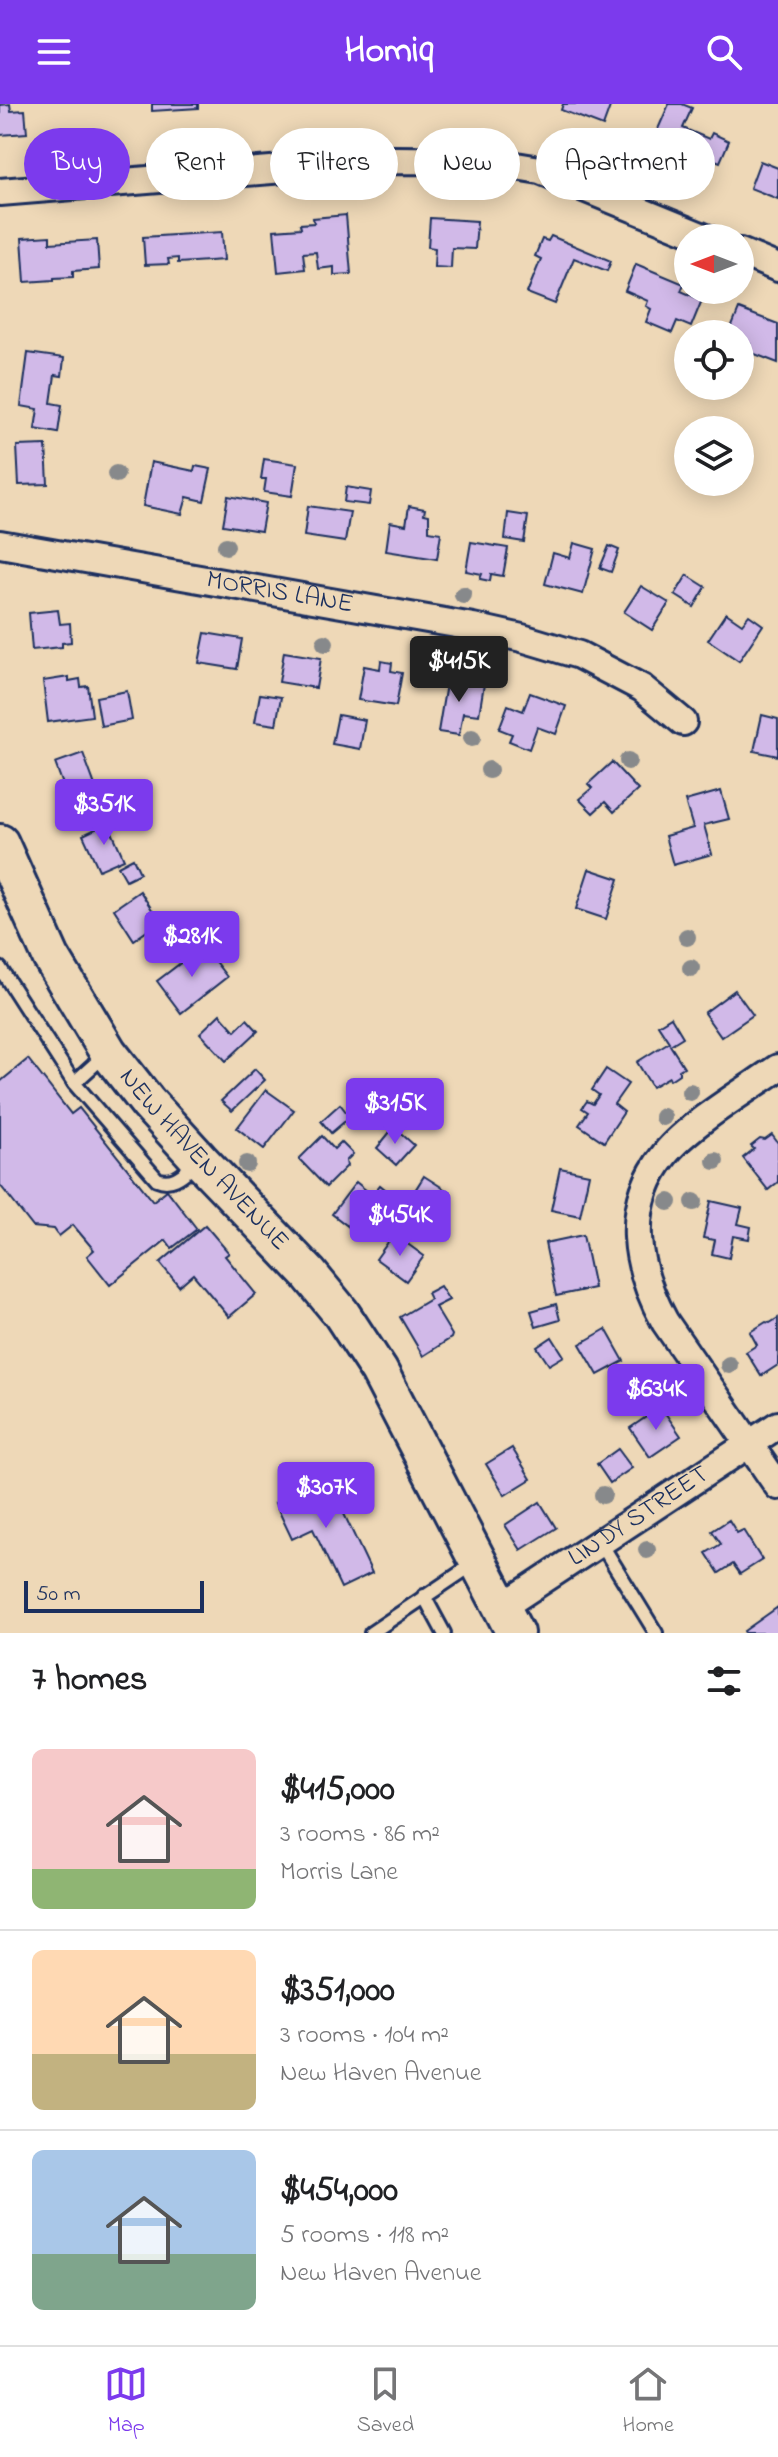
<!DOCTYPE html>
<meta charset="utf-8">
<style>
body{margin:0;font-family:"Indie Flower",sans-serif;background:#f6f6f6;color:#202124;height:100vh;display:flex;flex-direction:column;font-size:30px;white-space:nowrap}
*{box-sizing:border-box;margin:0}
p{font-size:26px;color:#757577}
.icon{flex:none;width:44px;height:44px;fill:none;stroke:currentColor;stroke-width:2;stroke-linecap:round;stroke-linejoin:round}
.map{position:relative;height:1529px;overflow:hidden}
.side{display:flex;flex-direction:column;background:#fff;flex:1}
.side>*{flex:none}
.banner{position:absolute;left:24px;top:24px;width:730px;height:72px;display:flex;gap:16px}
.needle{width:52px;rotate:270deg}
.buttons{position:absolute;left:674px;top:120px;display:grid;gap:16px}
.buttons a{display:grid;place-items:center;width:80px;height:80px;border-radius:50%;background:#fff;box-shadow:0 4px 20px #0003;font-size:40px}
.scale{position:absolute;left:24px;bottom:20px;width:180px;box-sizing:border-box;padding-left:8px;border:4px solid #1b2f5e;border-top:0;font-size:22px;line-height:28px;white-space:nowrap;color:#1b2f5e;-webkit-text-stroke:6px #eed8b7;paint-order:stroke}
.price{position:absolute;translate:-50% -68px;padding:0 18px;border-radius:8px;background:#7c3aed;color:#fff;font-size:26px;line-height:52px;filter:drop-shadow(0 2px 4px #0008)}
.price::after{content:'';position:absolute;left:50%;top:48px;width:24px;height:18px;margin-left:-12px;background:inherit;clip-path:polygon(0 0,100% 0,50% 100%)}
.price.current{background:#222;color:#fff}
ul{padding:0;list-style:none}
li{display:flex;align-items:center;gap:24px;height:200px;padding:0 32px}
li+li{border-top:2px solid #e0e0e0}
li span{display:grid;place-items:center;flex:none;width:224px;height:160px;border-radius:12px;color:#555}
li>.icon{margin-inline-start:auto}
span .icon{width:96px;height:96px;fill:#fffc;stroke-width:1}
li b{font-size:34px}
h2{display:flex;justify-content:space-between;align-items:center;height:96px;padding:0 32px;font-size:34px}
.chip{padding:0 28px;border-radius:36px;background:#fff;box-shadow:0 4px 20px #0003;font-size:28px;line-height:72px}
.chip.current{background:#7c3aed;color:#fff}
header{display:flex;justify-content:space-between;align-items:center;height:104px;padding:0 32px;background:#7c3aed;color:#fff;font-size:36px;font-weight:800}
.dock{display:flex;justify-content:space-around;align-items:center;height:112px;border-top:2px solid #e0e0e0;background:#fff;font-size:22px;color:#757577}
.dock a{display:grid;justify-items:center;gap:4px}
.dock .current{color:#7c3aed}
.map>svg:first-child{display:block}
</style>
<header><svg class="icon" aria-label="menu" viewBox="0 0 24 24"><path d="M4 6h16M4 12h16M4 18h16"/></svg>Homiq<svg class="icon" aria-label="search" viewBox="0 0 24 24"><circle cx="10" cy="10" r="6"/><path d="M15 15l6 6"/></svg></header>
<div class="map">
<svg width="778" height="1529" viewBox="0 0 778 1529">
<rect width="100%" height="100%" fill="#eed8b7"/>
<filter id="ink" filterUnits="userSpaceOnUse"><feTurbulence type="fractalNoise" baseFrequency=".0125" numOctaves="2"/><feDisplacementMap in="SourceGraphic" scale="16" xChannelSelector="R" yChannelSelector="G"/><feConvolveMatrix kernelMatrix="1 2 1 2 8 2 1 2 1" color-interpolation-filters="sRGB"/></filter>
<g filter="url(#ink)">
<g fill="#d1b9e8" stroke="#1b2f5e" stroke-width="2">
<path d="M10,0L11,7L25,6L27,29L0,31V1Z"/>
<path d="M152,0H198V4L152,7Z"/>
<path d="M563,0H611L603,22L561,6Z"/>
<path d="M669,0H682L692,4L683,24L709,35L712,29L729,37L720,58L700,50L695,59L651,41Z"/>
<path d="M760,57L778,64V95L750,84Z"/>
<path d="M346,111L351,170L334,171V163L318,165L316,148L303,149L305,165L278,168L274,126L301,124L300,120L314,119L313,114Z"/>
<path d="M430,114L477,117L475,145L452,144L451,164L434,163L435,144L428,143Z"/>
<path d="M222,128L224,156L178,159V154L168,155L169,160L145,161L143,133Z"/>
<path d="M50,132V139L97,136L99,165L73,167V173L54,174V176L25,178L22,134Z"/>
<path d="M551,132L611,157L607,167L574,154L555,200L527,189L541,155L535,152L542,135L548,137Z"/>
<path d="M636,160L684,180L681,187L702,196L691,223L677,217L672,229L646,218L651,205L646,202L648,197L625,187Z"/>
<path d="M739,205L778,220V259L747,247L750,240L740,236V230H729Z"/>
<path d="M28,249L64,254L62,272L55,271L51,299L62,301L58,329L35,325L38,305L21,302Z"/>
<path d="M46,341L48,380L19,381L17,342Z"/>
<path d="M264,355L297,360L292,392L264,388L266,375H261Z"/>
<path d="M151,358L194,367L195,362L211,365L204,397L187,393L182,410L143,402Z"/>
<path d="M346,383L371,387L369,401L344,398Z"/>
<path d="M228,392L266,399L261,427L223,421Z"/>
<path d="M308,402L350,408L345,438L304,432Z"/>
<path d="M409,402L425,405L424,410L429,411V427L441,429L437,455L386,447L390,418L406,421Z"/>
<path d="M508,409L528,412L524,438L505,435Z"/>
<path d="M471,438L508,444L503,472L491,470L490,477L480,475L482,470L466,467Z"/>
<path d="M574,439L595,445L583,490L545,480L553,449L570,454Z"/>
<path d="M609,442L619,446L611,468L600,464Z"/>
<path d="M687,471L706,483L694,503L675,491Z"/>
<path d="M641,482L669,499L652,526L624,508Z"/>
<path d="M58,506L60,520L70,519L71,538L62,539V543L32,546L29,509Z"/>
<path d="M726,509L742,520L749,511L763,521L739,557L708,536Z"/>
<path d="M205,529L242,535L237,565L199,559Z"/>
<path d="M284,548L321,554L316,584L279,578Z"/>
<path d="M381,557L392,559L391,567L402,569L396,602L358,596L364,562L380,565Z"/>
<path d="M69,573V577L80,575L81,583L88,582L92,612L48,618L43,577Z"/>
<path d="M447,574L484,580L479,611L463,609L459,631L438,628Z"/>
<path d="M127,587L132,616L101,622L96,593Z"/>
<path d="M530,589L566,602L556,630L537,623L529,645L509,637L512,630L499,625L508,601L523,607Z"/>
<path d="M260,590L281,593L276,621L255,618Z"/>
<path d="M338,611L365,616L360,645L332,640Z"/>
<path d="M762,611L778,615V652L754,647Z"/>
<path d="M83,649L97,687L69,697L55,659Z"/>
<path d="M612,658L638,686L614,708L605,698L593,709L579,695L592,684L588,680Z"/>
<path d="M721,687L729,715L704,721L712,750L673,761L665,732L693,724L685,697Z"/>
<path d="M108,719L124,755L99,766L83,731Z"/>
<path d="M133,754L140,769L126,776L118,762Z"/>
<path d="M589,765L619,775L606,815L576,805Z"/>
<path d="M140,787L160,818L134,836L114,805Z"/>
<path d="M203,842L227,873L181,909L157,877Z"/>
<path d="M735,886L753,911L721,933L704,909Z"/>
<path d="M220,910L235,927L247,915L258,927L226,957L200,929Z"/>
<path d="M671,913L683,933L670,941L684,963L679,966V970L670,976L669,973L652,983L637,958L669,938L658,921Z"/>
<path d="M28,955L71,1010L79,1004L153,1097L167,1086L197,1125L172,1144L166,1136L110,1181L87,1152L94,1146L73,1121L59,1132L54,1125L33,1123L0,1081V978Z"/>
<path d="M255,965L265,976L232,1007L221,997Z"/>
<path d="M606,965L628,980L614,1000L624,1008L604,1038L579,1021L588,1008L582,1004L587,997L593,1000L599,991L592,986Z"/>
<path d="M266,986L294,1006L264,1045L237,1024Z"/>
<path d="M340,1000L350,1013L331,1029L321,1017Z"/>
<path d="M394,1023L414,1041L396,1061L377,1044Z"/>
<path d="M772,1031L778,1039V1078L768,1086L743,1054L754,1045L751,1042L760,1035L765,1036Z"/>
<path d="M322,1032L334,1045L341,1038L353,1050L346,1057L347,1062L326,1083L299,1055Z"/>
<path d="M560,1064L589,1070L580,1112L551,1106Z"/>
<path d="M424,1072L446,1086L433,1105L412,1091Z"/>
<path d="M356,1078L372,1091L380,1081L396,1094L369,1129L358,1121L354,1127L332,1110Z"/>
<path d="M711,1097L742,1104L738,1120L751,1123L749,1135L733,1132L729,1154L712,1150L715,1136L703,1134Z"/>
<path d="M205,1121L229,1149L225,1152L256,1190L229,1213L193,1170L179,1182L160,1159Z"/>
<path d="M394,1130L424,1152L406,1177L376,1155Z"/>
<path d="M583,1131L594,1184L556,1192L545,1139Z"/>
<path d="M440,1182L449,1196L435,1203L452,1231L451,1234L423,1252L400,1213L430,1195L427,1189Z"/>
<path d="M556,1200L560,1216L536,1223L531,1207Z"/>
<path d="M778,1214V1261L761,1272L746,1248L757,1241L750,1228L766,1218L770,1219Z"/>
<path d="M606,1225L624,1257L598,1271L580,1240Z"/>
<path d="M552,1233L564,1252L549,1261L537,1243Z"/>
<path d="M661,1303L681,1332L650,1353L630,1324Z"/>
<path d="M512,1344L531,1375L505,1391L486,1360Z"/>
<path d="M618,1345L632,1364L610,1379L597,1360Z"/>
<path d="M327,1374L372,1469L341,1484L313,1425L292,1435L275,1399Z"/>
<path d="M540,1398L556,1424L521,1446L505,1421Z"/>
<path d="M729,1416L737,1429L743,1426L762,1456L740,1470L733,1460L719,1469L706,1449L721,1440L712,1427Z"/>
<path d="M778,1503V1529H745L744,1527Z"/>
</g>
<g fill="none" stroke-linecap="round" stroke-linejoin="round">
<defs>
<g id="lane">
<path d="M0,864L74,979L157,1075C174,1082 185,1068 198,1058"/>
<path d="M74,979L106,950"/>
<path d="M600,1438L656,1529"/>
<path d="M424,1492L444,1529"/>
<path d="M371,1529L475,1459"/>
</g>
<g id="street">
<path d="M0,88L395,56L486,57L540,66L706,134"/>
<path d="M740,148L778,164"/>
<path id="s1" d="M0,440L473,523L522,534L579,551L642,584L683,618"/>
<path d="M778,964C745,987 689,1020 665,1050C623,1102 635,1164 665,1218L778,1382"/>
<path id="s2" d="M502,1503L778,1321"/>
</g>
<g id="secondary">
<path id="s3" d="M0,739L51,853L108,948L148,999L200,1056L309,1170L341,1209L379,1267L515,1529"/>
</g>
</defs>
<use href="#lane" stroke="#1b2f5e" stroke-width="18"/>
<use href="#street" stroke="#1b2f5e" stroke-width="32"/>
<use href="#secondary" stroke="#1b2f5e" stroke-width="42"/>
<use href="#lane" stroke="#eed8b7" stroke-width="12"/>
<use href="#street" stroke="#eed8b7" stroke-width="26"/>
<use href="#secondary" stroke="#eed8b7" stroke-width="36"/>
</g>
<g fill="#87898b">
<circle cx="116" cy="370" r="9"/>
<circle cx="226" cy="442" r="9"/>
<circle cx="463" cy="491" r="9"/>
<circle cx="325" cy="539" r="9"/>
<circle cx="472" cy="634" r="9"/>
<circle cx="628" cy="657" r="9"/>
<circle cx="489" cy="666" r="9"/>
<circle cx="687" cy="833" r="9"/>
<circle cx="691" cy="864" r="9"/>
<circle cx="690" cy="988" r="9"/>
<circle cx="663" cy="1013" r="9"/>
<circle cx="715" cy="1057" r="9"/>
<circle cx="247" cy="1060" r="9"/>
<circle cx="669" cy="1098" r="9"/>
<circle cx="694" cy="1098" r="9"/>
<circle cx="729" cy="1261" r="9"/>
<circle cx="603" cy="1391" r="9"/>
<circle cx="647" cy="1446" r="9"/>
</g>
</g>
<g text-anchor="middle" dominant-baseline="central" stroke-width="7" stroke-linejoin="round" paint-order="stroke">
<g font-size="26" fill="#1b2f5e" stroke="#eed8b7">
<text stroke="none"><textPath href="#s1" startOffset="284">MORRIS LANE</textPath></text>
<text stroke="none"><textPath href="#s3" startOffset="380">NEW HAVEN AVENUE</textPath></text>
<text stroke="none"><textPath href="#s2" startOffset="164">LINDY STREET</textPath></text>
</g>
</g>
</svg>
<div class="buttons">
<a><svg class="needle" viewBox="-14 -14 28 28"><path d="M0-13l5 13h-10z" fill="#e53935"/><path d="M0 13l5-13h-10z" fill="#757577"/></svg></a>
<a><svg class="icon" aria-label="locate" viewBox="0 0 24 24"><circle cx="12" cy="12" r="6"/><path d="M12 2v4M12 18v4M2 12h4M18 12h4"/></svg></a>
<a><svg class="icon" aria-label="layers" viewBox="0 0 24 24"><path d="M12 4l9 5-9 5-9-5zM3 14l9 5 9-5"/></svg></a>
</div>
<div class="scale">50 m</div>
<b class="price current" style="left:459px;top:600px">$415K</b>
<b class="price" style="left:104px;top:743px">$351K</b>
<b class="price" style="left:192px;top:875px">$281K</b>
<b class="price" style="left:395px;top:1042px">$315K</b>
<b class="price" style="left:400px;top:1154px">$454K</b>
<b class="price" style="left:656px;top:1328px">$634K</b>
<b class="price" style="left:326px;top:1426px">$307K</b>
<div class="banner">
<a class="chip current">Buy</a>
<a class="chip">Rent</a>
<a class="chip">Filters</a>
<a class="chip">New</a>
<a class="chip">Apartment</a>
</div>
</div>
<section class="side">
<h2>7 homes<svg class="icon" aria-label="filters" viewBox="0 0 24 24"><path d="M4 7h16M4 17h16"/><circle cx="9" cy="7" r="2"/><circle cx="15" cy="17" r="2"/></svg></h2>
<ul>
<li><span style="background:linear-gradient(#f6c9c9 75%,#8fb573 0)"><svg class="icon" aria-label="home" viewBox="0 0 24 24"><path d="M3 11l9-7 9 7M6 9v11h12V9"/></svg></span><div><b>$415,000</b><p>3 rooms · 86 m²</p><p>Morris Lane</p></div></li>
<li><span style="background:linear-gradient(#ffd9b3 65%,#c2b280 0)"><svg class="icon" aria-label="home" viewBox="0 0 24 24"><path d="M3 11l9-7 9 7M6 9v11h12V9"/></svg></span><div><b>$351,000</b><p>3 rooms · 104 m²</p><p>New Haven Avenue</p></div></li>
<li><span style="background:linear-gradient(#a9c7e8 65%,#7fa58c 0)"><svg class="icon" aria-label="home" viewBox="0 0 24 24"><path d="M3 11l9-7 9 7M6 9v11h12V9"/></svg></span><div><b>$454,000</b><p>5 rooms · 118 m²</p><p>New Haven Avenue</p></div></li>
</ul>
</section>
<nav class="dock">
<a class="current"><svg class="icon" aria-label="map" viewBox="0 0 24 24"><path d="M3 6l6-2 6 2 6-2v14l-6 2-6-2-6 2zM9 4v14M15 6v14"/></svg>Map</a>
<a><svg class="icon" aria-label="saved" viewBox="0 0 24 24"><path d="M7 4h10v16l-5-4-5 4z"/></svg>Saved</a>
<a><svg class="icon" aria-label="home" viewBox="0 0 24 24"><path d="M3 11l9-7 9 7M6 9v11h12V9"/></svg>Home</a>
</nav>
